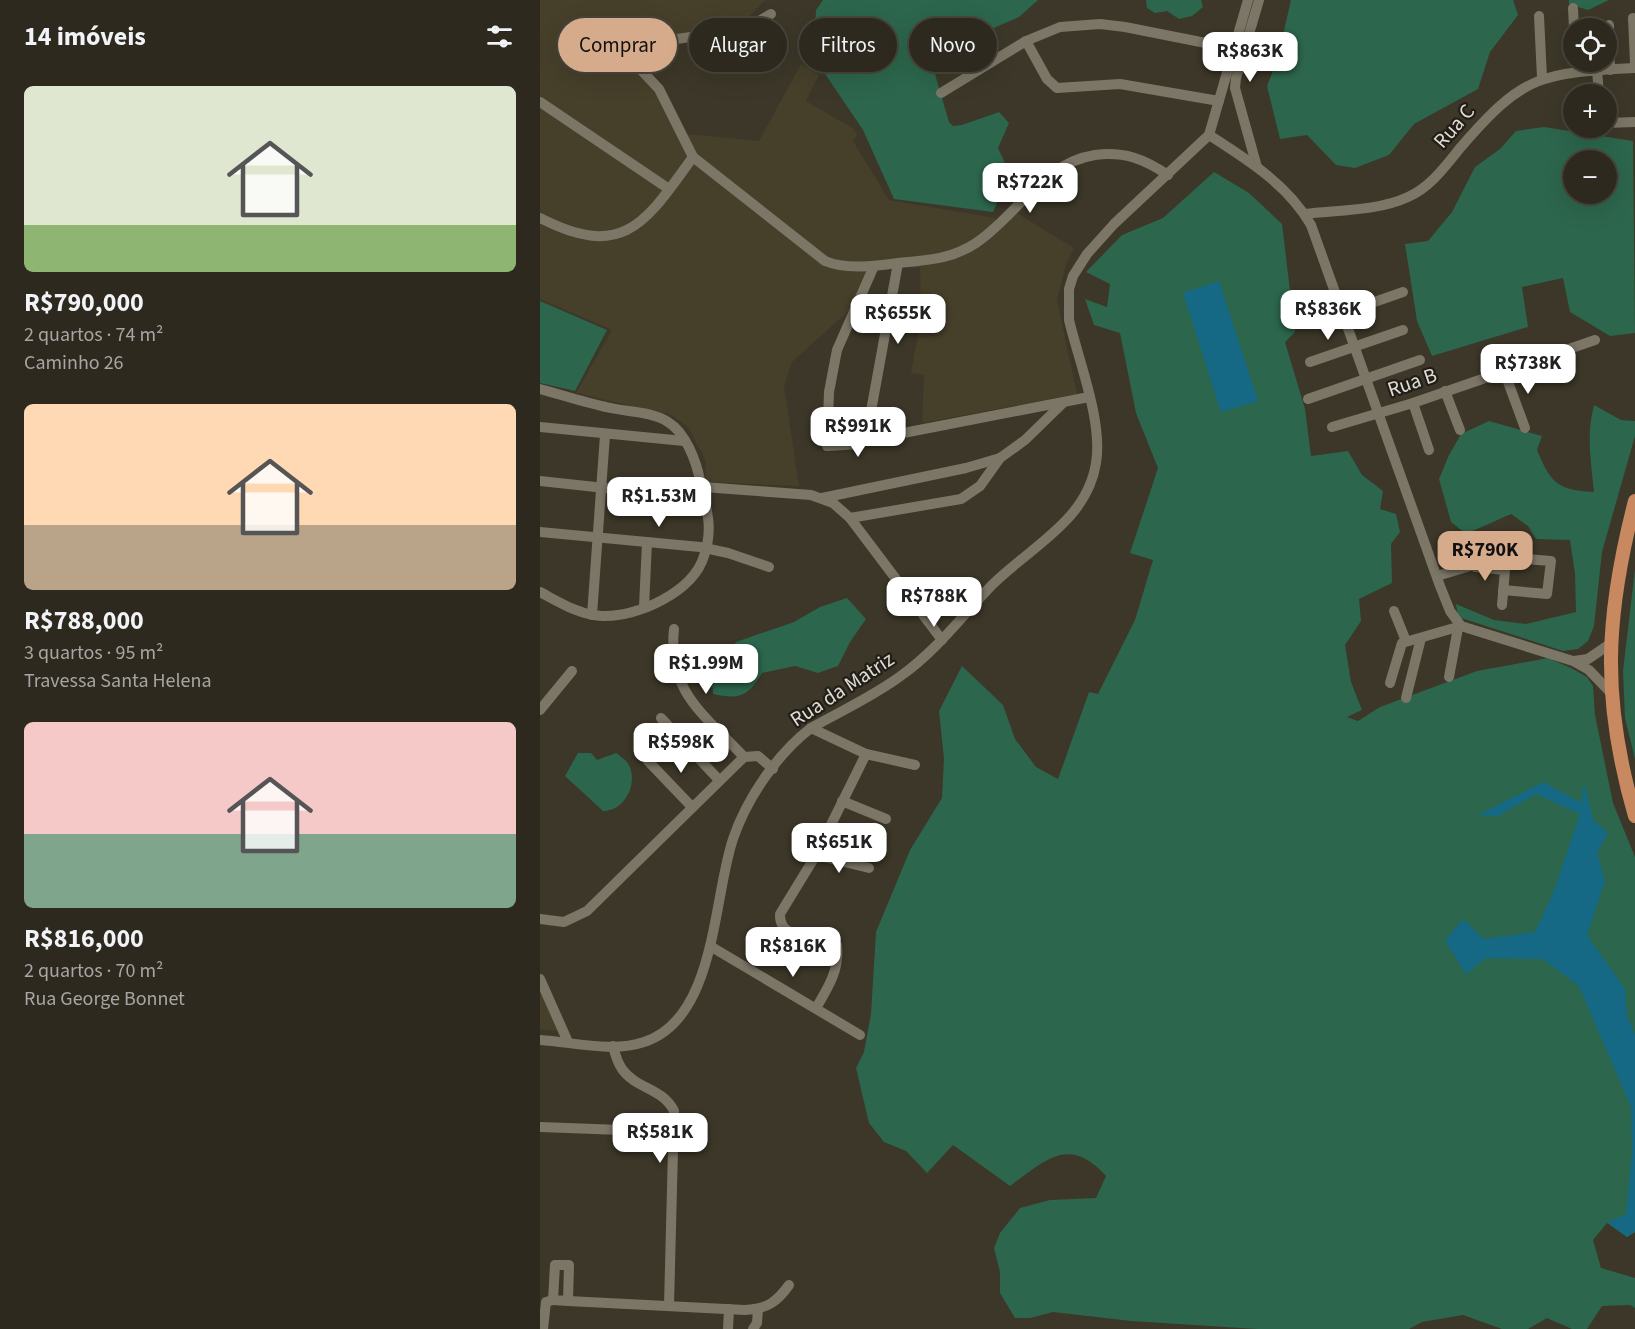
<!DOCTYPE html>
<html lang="pt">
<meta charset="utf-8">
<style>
body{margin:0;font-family:"Source Sans 3",sans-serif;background:#39352b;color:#f1f3f6;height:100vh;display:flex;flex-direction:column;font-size:22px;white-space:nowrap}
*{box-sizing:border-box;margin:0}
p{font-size:20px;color:#a7a6a4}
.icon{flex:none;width:33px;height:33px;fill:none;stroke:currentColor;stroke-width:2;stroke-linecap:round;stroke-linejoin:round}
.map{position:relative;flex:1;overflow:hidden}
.details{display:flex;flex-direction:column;background:#2d291e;width:540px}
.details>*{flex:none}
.banner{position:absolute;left:18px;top:18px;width:570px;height:54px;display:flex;gap:12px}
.controls{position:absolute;left:1023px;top:18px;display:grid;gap:12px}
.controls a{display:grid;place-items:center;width:54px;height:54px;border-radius:50%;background:#2d291e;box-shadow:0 6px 24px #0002,0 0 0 2px #48453c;font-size:30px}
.price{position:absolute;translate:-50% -51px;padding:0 14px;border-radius:12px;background:#fff;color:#222;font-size:20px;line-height:39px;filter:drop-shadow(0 2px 3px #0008)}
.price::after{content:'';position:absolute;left:50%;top:36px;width:18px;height:14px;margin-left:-9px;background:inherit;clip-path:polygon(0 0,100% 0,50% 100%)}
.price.selected{background:#d6ab8b;color:#111}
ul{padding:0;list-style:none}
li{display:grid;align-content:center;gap:12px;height:318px;padding:0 24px}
li span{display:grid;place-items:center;height:186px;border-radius:9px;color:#555}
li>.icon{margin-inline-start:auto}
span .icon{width:108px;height:108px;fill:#fffc;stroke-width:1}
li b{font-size:26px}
h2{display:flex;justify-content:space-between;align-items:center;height:72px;padding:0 24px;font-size:26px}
.pill{padding:0 21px;border-radius:27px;background:#2d291e;box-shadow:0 6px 24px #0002,0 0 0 2px #48453c;font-size:21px;line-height:54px}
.pill.selected{background:#d6ab8b;color:#111}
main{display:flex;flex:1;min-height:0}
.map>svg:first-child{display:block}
</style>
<main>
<section class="details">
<h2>14 imóveis<svg class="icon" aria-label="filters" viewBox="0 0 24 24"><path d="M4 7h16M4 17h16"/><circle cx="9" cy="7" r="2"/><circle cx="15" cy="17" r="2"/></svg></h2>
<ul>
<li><span style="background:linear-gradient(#dfe7d0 75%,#8fb573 0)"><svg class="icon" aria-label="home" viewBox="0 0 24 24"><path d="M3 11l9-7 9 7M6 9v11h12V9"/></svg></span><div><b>R$790,000</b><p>2 quartos · 74 m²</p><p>Caminho 26</p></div></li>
<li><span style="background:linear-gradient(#ffd9b3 65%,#b9a48a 0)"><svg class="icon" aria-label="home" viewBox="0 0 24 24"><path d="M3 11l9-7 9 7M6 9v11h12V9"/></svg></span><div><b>R$788,000</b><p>3 quartos · 95 m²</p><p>Travessa Santa Helena</p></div></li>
<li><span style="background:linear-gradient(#f6c9c9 60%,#7fa58c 0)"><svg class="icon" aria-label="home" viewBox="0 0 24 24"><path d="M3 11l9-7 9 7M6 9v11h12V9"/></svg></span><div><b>R$816,000</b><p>2 quartos · 70 m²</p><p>Rua George Bonnet</p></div></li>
</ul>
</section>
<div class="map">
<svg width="1095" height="1329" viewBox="0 0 1095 1329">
<rect width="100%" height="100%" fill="#3c3728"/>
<g fill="#463f2a">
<path d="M0,0H225L202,24L88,41L77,49L110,81L147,134L219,141L261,64L279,75L266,101L314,129L317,135L313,141L349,200L455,218L457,228L460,229L477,213L534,248L526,264L517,300L537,394L382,423L384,375L371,373L381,317L380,268L368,267L331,270L314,306L252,362L244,386L259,486L166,482L165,459L148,427L132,415L36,393L72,330L0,299Z"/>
<path d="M0,991L19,1031L0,1029Z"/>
</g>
<g fill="#2c664c" fill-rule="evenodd">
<path d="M283,0H498L479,17L412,46L395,74L409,122L413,126L422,125L459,112L469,123L458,148L470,174L453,212L354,199L323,130L273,56L276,10Z"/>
<path d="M606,0H661L663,7L652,16L639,19L627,11L615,13L607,8Z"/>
<path d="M751,0H973L978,15L950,52L938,89L874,124L849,155L815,168L796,165L767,135L740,139L727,86L737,61Z"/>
<path d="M1029,0H1069L1048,10L1029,4Z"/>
<path d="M1004,127L1093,141L1095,333L1070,336L1030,312L1023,278L982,287L988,327L892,356L877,321L865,244L888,241L912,212L935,167L960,149L976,131ZM1034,160H1066V194H1034Z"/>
<path d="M674,172L709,193L742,224L755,332L745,342L765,409L771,456L808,451L822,475L843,491L840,509L856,514L860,532L851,544L852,583L819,599L821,621L805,645L811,682L822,710L807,717L818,721L840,707L937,671L1008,658L1031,668L1047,677L1053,686L1055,715L1073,803L1095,857V1232L1087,1237L1067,1223L1053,1240L1061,1268L1095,1278V1308L1090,1305L1062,1306L1047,1329H1032L1007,1318L988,1329H962L923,1315L882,1322L869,1329H717L591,1321L513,1312L490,1318H475L460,1293V1272L454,1248L460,1233L480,1208L510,1200L556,1198L566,1176C529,1135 506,1160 470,1186L413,1145L387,1173L366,1151L344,1142L329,1123L316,1068L324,1052L331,1014L336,932L370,850L402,798L404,759L399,711L422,666L463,705L475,739L496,767L518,779L549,692L558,694L595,620L613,560L590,553L618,468L596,413L580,333L554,325L545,299L567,307L570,284L546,272L582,235L623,218Z"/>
<path d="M0,301L67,330L35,391L0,383Z"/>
<path d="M1054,405L1081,420L1095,421V436L1062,552L1054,626L1048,641L1038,649L1023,651L918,617L916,604L954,620L986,624L1036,612L1035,574L1030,540L996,539L988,526L971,514L926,534L911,522L899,479L909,455L921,434L949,421L1002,436L997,450C1011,483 1017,490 1054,492C1051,462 1046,435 1054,405Z"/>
<path d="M1095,569V759L1085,718L1083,671Z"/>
<path d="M307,598L326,619L310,642L298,666L278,673L255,666L222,673C209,696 199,700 173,694L172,679L196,642L254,622L280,607Z"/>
<path d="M38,753H51L57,760L76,753C79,755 84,759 87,762C100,780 86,811 63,811L25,776Z"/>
</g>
<g fill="#156985">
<path d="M679,281L718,401L681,412L643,293Z"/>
<path d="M1003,782L1041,803L1044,782L1053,820L1068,833L1057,853L1065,881L1047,935L1085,989L1087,1016L1095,1035V1232L1087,1237L1067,1222L1086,1215L1092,1152L1091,1107L1039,986L1003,959L946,958L926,974L905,941L923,919L944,939L995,932L1014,891L1040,814L996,794L958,816L938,815Z"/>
</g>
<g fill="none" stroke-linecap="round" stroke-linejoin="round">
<g stroke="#7c7666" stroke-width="10">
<path d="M1033,8L1034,28"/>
<path d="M999,16L1002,78"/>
<path d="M1093,18L1095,63"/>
<path d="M1069,25L1070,70"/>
<path d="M486,41L507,79L517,88L580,84L679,101"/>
<path d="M1057,70L1059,94"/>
<path d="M401,93L486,41L520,27L560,24L585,27L696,49"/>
<path d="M0,102L129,189"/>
<path d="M1066,123L1095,122"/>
<path d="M669,135C708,160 748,185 771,225L900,586L910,611L921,626L1033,661L1049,670L1070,692"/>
<path d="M153,157L119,89L88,56L89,46L198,30L211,26L231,14"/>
<path d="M717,167L695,88L696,78L719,0"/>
<path d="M765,214C798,210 838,211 868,197C891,187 906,165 921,147C984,74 1001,73 1095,68"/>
<path d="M0,218C85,262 107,220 153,157L285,261C306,270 336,266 358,263C387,260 410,260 436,243C478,215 502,163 555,155C584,151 604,159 628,175"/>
<path d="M334,266L297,350L289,392L287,446L320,444L335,433"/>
<path d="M803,313L863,292"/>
<path d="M770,362L863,330"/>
<path d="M964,371L985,428"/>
<path d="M0,389C22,395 44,402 66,407C85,412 111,411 128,422C146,433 156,461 160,480C166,508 174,527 164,556C153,592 98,617 63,616C41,616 19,602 0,592"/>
<path d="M905,391L920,430"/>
<path d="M768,399L880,360"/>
<path d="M873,403L889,450"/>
<path d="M0,427L144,441"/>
<path d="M792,427L873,403L1055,340"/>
<path d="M335,433L348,436L549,397"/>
<path d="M335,433L329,422L358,263"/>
<path d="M0,481L166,499"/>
<path d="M163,487L271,495L293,503L310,518L402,640"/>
<path d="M282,498L426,468L460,458L485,440L522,404"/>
<path d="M310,518L421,499L440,486L460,458"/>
<path d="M0,532L160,547L188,553L229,567"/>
<path d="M935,567L965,570L962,605"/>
<path d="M897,576L960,557L1011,561L1007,594L963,590"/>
<path d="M104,607L107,542"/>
<path d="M854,611L866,641"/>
<path d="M52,615L65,435"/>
<path d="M134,629C127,692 165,715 204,757"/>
<path d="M1034,661L1048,659L1070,644"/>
<path d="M909,677L918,628"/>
<path d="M850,683L862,643L921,626"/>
<path d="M866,698L881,638"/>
<path d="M0,710L32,671"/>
<path d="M121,718L179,780"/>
<path d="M271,728L326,754L375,765"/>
<path d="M108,761L152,807"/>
<path d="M302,801L346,819"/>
<path d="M276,855L329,868"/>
<path d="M0,919L24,922L47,911L204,757L218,756L233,769"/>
<path d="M170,946L320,1035"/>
<path d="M0,979L28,1042"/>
<path d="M276,1008C288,988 300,969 297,945C283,931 239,945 240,914L276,855L326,754"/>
<path d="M0,1040C33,1042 72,1053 104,1042C176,1019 173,898 193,839C207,798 237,754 271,728C301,711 334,696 362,675C397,650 422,616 452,585C490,547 547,521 556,463C563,422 539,362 529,320V289L533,276L547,254L574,224L669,135L708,0"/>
<path d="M73,1046C75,1054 77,1062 82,1069C96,1089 123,1088 134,1111L129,1305"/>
<path d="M0,1127L135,1132"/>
<path d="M28,1301L29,1265H15L13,1300L28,1301L205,1310C227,1309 237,1302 249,1285"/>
<path d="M3,1329L6,1302L13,1300"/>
<path d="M188,1329L189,1309"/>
<path d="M213,1329L217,1323L218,1309"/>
</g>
<path stroke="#c88960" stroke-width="14" d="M1095,501C1065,617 1061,699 1095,816"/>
</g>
<g text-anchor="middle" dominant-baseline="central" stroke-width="4.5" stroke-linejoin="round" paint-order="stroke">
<g font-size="21" fill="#e0dcd4" stroke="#211e18">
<text transform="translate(914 126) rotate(-49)">Rua C</text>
<text transform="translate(872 382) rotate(-19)">Rua B</text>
<text transform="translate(302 689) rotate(-33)">Rua da Matriz</text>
</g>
</g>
</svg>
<div class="controls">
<a><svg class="icon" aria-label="locate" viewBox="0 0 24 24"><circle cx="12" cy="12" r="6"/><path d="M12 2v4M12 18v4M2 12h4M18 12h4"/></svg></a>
<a>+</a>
<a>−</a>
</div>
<b class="price" style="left:710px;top:83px">R$863K</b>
<b class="price" style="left:490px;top:214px">R$722K</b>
<b class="price" style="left:788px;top:341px">R$836K</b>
<b class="price" style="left:358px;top:345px">R$655K</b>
<b class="price" style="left:988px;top:395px">R$738K</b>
<b class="price" style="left:318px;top:458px">R$991K</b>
<b class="price" style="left:119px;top:528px">R$1.53M</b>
<b class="price selected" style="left:945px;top:582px">R$790K</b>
<b class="price" style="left:394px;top:628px">R$788K</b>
<b class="price" style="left:166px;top:695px">R$1.99M</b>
<b class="price" style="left:141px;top:774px">R$598K</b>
<b class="price" style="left:299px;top:874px">R$651K</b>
<b class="price" style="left:253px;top:978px">R$816K</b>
<b class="price" style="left:120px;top:1164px">R$581K</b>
<div class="banner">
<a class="pill selected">Comprar</a>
<a class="pill">Alugar</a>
<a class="pill">Filtros</a>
<a class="pill">Novo</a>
</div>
</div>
</main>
